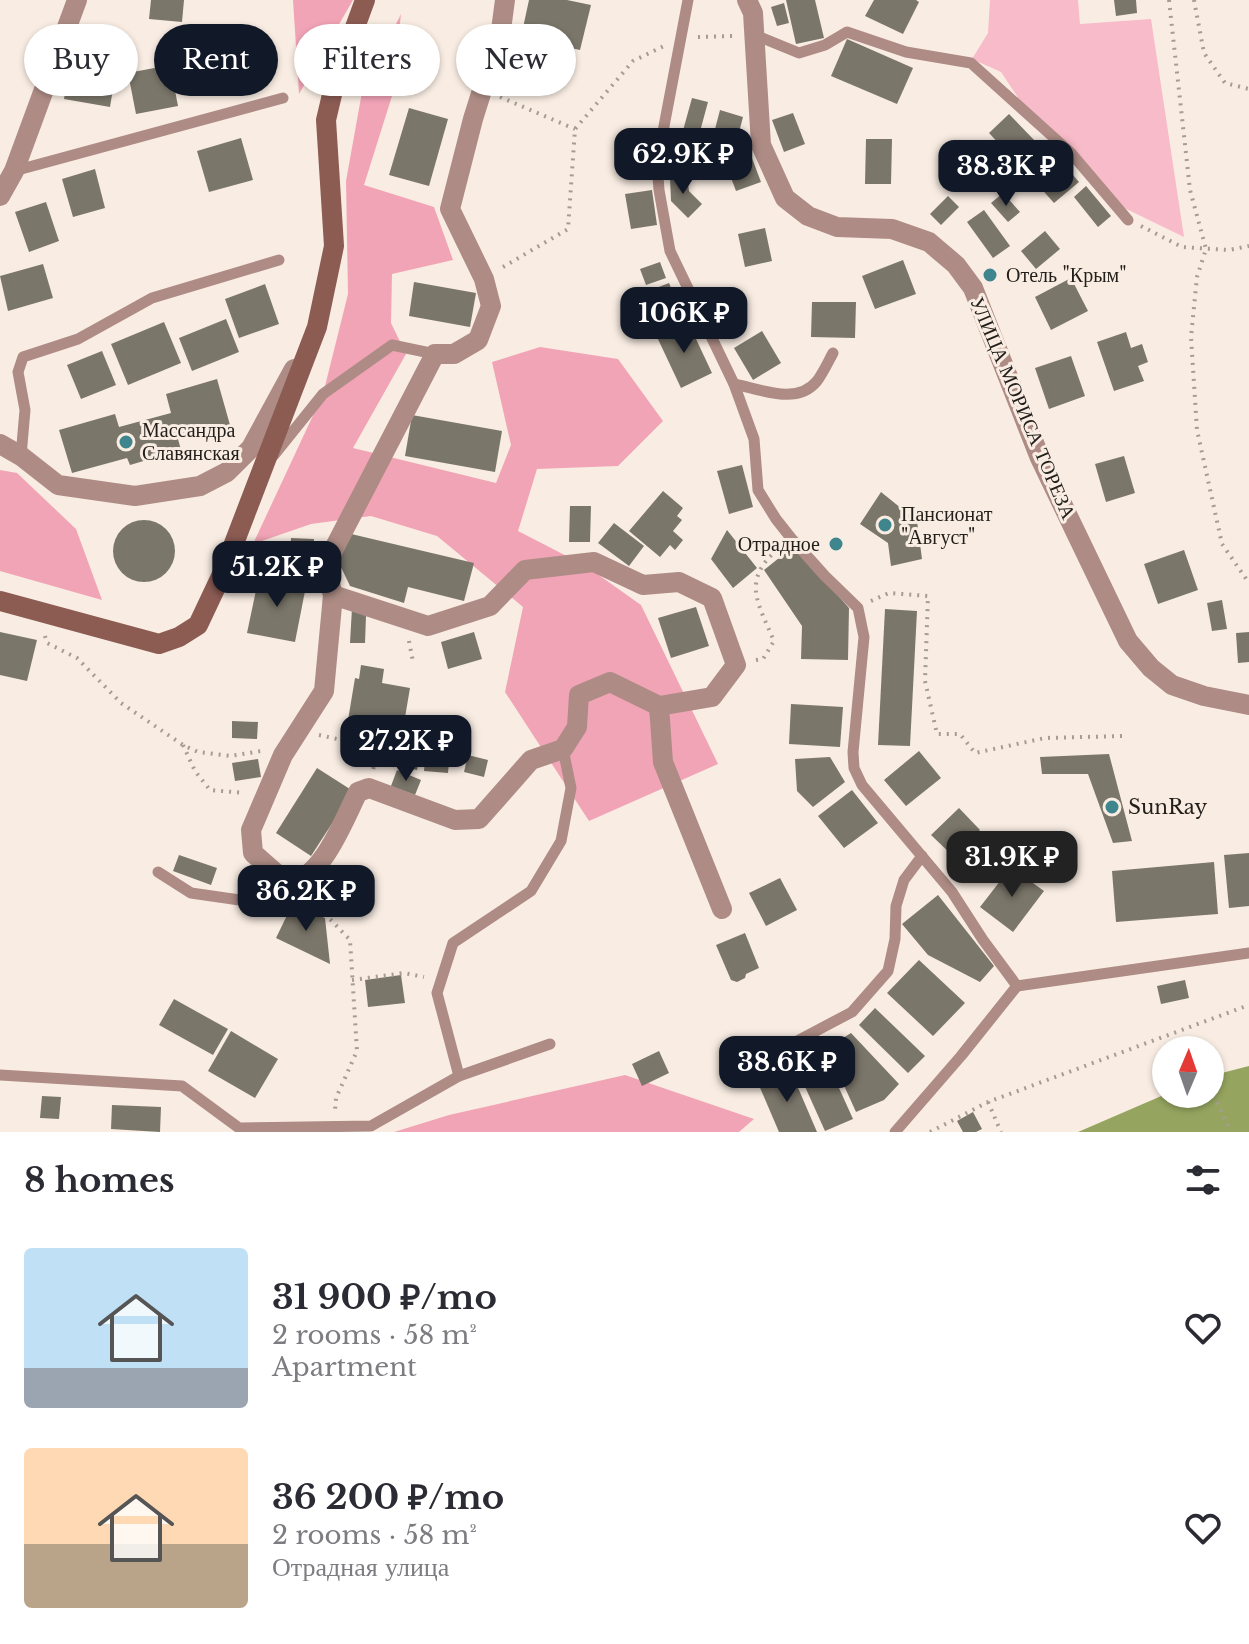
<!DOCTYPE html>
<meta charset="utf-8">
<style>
body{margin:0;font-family:"Libre Baskerville",serif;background:#f7f7f7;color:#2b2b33;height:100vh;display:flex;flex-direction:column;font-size:30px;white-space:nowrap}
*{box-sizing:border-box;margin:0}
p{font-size:26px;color:#7c7c81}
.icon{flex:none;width:44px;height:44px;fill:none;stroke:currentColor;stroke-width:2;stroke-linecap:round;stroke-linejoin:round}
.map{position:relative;height:1132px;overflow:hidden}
.side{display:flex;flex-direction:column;background:#fff;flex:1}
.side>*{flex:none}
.guide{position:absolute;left:24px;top:24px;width:800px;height:72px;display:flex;gap:16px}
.needle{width:52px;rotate:2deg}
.tools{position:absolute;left:1152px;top:1036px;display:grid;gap:16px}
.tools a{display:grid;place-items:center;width:72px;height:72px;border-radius:50%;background:#fff;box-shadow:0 2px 6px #0004;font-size:40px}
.price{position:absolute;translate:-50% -68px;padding:0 18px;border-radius:16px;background:#111827;color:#fff;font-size:26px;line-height:52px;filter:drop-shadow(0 2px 4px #0008)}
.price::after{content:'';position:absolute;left:50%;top:48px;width:24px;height:18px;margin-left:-12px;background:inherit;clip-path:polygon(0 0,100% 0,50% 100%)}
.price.on{background:#222;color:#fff}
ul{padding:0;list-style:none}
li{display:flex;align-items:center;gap:24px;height:200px;padding:0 24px}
li span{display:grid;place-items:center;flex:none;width:224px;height:160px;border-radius:8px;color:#555}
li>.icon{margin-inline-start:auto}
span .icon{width:96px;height:96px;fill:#fffc;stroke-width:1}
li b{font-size:34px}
h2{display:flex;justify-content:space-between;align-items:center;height:96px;padding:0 24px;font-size:34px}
.tag{padding:0 28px;border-radius:36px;background:#fff;box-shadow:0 2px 6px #0004;font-size:28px;line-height:72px}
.tag.on{background:#111827;color:#fff}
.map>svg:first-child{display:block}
</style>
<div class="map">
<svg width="1249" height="1132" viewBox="0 0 1249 1132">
<rect width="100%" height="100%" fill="#f9ede3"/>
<path fill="#f8bbc9" d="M990,0H1078L1080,24L1151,19L1184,237L1116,204L1037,126L1001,72L972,59L988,33Z"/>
<g fill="#f2a4b7">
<path d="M293,0H353L299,94Z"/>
<path d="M401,14L392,96L364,185L434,207L453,260L392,274L391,323L406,354L353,448L496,483L511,445L492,362L540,347L618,359L663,421L618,466L537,469L518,531L586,566L641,605L718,764L589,821L505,692L523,607L437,536L371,516L311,524L253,544L323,394L348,294L346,181L362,92Z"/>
<path d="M0,470L17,473L76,529L102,600L0,571Z"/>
<path d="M625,1075L754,1119L739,1132H394L449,1115Z"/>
</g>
<path fill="#95a55f" d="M1249,1066V1132H1078L1166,1094H1210V1076Z"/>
<g fill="#7b766a">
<path d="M151,0H184L182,22L149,19Z"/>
<path d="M529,0H567L591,5L580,50L521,37Z"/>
<path d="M786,0H815L824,38L796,44Z"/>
<path d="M874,0H916L919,2L903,34L865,16Z"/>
<path d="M1114,0H1136L1137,13L1116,16Z"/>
<path d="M784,3L789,23L777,26L771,7Z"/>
<path d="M847,39L913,68L897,104L831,76Z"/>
<path d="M237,43L244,72L193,82L188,52Z"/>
<path d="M71,58L117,65L110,107L64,99Z"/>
<path d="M170,65L178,106L136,114L128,73Z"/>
<path d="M692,98L708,102L695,150L679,145Z"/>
<path d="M409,108L448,119L429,186L389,175Z"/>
<path d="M720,110L743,117L738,136L715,129Z"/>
<path d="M793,113L805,144L784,152L772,120Z"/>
<path d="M1009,114L1036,142L1015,161L989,133Z"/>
<path d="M241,138L253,180L209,192L197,151Z"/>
<path d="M866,139H892L891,184H865Z"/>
<path d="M1046,144L1079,182L1054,203L1021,166Z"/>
<path d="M750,153L761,182L736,191L725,162Z"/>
<path d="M95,169L105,208L73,217L62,179Z"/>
<path d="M687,176L689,191L702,204L688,218L671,201L670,178Z"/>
<path d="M1086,186L1111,216L1098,227L1074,197Z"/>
<path d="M652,190L657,225L631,229L625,194Z"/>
<path d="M1003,193L1020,212L1008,222L991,203Z"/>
<path d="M948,196L959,207L941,225L930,214Z"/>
<path d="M46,202L59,241L29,252L15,212Z"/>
<path d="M984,210L1010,246L993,258L967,222Z"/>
<path d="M765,228L772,261L745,267L738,234Z"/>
<path d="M1045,231L1060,249L1036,269L1021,251Z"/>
<path d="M903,260L916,294L875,309L862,276Z"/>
<path d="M660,262L666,278L646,285L640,269Z"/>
<path d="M43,264L53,298L8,311L0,276Z"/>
<path d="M1071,278L1088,311L1051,330L1035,297Z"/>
<path d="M414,282L476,293L470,327L409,316Z"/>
<path d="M669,283L683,316L652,329L638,295Z"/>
<path d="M265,284L279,324L239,338L225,299Z"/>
<path d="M812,302H856L855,338L811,337Z"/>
<path d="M226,319L239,352L192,371L179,338Z"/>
<path d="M164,322L181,363L128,385L111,344Z"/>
<path d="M688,322L712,373L681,388L657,337Z"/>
<path d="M762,331L781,363L753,380L734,348Z"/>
<path d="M1126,332L1131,348L1142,344L1148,362L1138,366L1144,381L1114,391L1097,342Z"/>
<path d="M102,351L116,385L81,399L67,365Z"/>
<path d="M1071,356L1085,396L1049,409L1035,368Z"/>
<path d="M217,379L230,425L178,439L181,450L130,465L127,458L72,473L59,430L115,414L119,427L171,413L166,394Z"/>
<path d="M412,415L502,431L495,472L405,456Z"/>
<path d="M1124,456L1135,493L1106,502L1095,464Z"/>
<path d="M742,465L753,507L729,514L717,471Z"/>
<path d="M663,491L683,508L677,516L682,520L673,531L683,540L675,550L670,545L660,557L629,531Z"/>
<path d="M881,492L917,521L922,559L891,566L888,543L860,524Z"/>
<path d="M570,506H591L590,542H569Z"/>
<circle cx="144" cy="551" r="31"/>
<path d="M614,523L644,546L629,566L598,543Z"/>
<path d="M727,530L757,568L733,588L711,559Z"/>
<path d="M347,533L474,563L464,601L408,587L404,603L350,586L339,563Z"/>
<path d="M291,538L314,539L313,574H289Z"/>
<path d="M794,546L849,608L848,660L801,659L802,626L764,570Z"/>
<path d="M1184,550L1198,590L1158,604L1144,564Z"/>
<path d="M259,576L306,586L295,642L247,633Z"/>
<path d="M1222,600L1227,629L1212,631L1207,603Z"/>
<path d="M696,607L709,646L671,658L658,618Z"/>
<path d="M352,608L366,616L365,643H350Z"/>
<path d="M885,609L917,611L910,746L878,745Z"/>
<path d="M0,632L37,640L27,681L0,675Z"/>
<path d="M474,632L482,659L448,669L441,642Z"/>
<path d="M1249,632V662L1238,663L1236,633Z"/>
<path d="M361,665L384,669L382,683L410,688L402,735L347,726L355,678L359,679Z"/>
<path d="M791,704L843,707L840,747L789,744Z"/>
<path d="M232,721L258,722L257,739L232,738Z"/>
<path d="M398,746L421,751L417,770L394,765Z"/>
<path d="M426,748L450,750L448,773L424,771Z"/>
<path d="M919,751L941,778L906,806L884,780Z"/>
<path d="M1109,754L1132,841L1113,843L1088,774H1042L1040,757Z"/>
<path d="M468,755L488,760L484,777L464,772Z"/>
<path d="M830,757L845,782L813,807L797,791L795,759Z"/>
<path d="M258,759L261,777L235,781L232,763Z"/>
<path d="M317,768L353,791L311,856L276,833Z"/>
<path d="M397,770L421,780L415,795L391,786Z"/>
<path d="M852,790L878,823L844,848L818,816Z"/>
<path d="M959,808L980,830L953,856L931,835Z"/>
<path d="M1249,853V906L1229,908L1224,855Z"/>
<path d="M179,855L217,868L211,885L173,871Z"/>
<path d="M1214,862L1218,914L1116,922L1112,871Z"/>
<path d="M1011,867L1044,891L1013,932L980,907Z"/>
<path d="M780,878L797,910L766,926L749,893Z"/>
<rect x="309" y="885" width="13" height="21"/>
<path d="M938,895L994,966L980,982L928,955L902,924Z"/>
<path d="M292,905L325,918L330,964L276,938Z"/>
<path d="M745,933L759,968L746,974L745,978L737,982L731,980L716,945Z"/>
<path d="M919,960L965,1003L933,1036L887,993Z"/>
<path d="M401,975L405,1003L368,1007L365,980Z"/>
<path d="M1185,980L1189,998L1161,1004L1157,986Z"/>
<path d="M174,999L228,1029L213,1055L159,1025Z"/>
<path d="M875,1008L925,1056L908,1073L859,1025Z"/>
<path d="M231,1031L278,1059L255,1098L208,1071Z"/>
<path d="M851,1033L899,1084L884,1100L856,1112L827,1048Z"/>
<path d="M821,1048L853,1119L825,1131L793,1060Z"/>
<path d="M659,1051L669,1073L642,1086L632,1064Z"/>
<path d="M790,1069L817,1132H779L758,1083Z"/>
<path d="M42,1096L61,1097L59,1119L40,1118Z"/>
<path d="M112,1105L161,1107L160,1132L111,1129Z"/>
<path d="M973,1112L982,1129L976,1132H963L957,1121Z"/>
</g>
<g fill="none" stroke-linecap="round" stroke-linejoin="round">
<g stroke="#a59c94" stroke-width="4" stroke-dasharray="2 6" stroke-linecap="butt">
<path d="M1169,0L1190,190L1206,249L1197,277L1191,337L1197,430L1222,544L1249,583"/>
<path d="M1194,0L1204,53L1225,83L1249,89"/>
<path d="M698,37L734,36"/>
<path d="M500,97L575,129"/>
<path d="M1141,226L1182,247L1229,250L1249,246"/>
<path d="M503,267L568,229L575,129L633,61L664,46"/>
<path d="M871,601L889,593L928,596L925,681L937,734H960L975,753L1045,738L1123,736"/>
<path d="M45,636L47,643L77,658L121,703L183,745L198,752L230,756L261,751"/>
<path d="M409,641L413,662"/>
<path d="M756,660L763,659L774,641C757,601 741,580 780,547"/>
<path d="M319,735L378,748L373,770"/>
<path d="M183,745L195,771L210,790L245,793"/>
<path d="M326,888L329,918L350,940L357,1051L336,1098L335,1110"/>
<path d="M352,980L404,973L424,977"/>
<path d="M1210,1088L1231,1132"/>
<path d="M988,1102L1001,1132"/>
<path d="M930,1132L988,1102L1249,1005"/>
</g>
<g stroke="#ae8c85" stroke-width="11">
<path d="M688,0L657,163L659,190L670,251L734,384L754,439L758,490L776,519L791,538L825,576L858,608L864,637L853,752L854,768L862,785L952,892L983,940L1017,986L1249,953"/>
<path d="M755,35L799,53L825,45L847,32L906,52L971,63L1071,153L1128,220"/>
<path d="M14,171L283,98"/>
<path d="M734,384C760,389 797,406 817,381C823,373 828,362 833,353"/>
<path d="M274,455L323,394L392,345L435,354"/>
<path d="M21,456L25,410L18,372L23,357L78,339L152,298L279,260"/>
<path d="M158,872L191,893L267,904L287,883"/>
<path d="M750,1066L852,1012L888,971L895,939L896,906L904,880L922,856"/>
<path d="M0,1075L182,1086L239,1128L371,1126L459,1076L550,1044"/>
<path d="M459,1076L437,993L453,943L531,891L561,841L571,788L563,749"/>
<path d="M895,1132L961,1056L1017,986"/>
</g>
<g stroke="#ae8c85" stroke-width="20">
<path d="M747,0L753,13L761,145L785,198L808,216L837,227L892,229L929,242L956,265L973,288L1040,458L1128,641L1151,668L1172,685L1204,696L1249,705"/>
<path d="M0,196L14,171L77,0"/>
<path d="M0,444L21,456L58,485L135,496L200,486L227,472L251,448L294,369"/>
<path d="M333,595L428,626L490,606L525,570L594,562L643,585L679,582L712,598L736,665L712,697L659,706L610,682L579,695L577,727L563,749L531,760L479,819L455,820L369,788L358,792C344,819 322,881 287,883L253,853L251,830L283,755L324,691L333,595L325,566L435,354H454L478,340L491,306L484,279L450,209L473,119L501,30L505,0"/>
<path d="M659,706L663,762L722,909"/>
</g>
<path stroke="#8c5c53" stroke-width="20" d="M0,601L159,644L179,637L198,625L223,572L317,327L334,246L326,120L335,82L365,0"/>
</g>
<g fill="#3e858d" stroke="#f9ede3" stroke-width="3">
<circle cx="990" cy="275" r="8"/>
<circle cx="126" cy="442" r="8"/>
<circle cx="885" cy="525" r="8"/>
<circle cx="836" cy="544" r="8"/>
<circle cx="1112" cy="807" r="8"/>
</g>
<g text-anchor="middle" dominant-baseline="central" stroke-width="6" stroke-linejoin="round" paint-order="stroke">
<g font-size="20" fill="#221e1a" stroke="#f9ede3" text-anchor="start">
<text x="1006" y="275">Отель "Крым"</text>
<text x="142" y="430">Массандра<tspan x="142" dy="23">Славянская</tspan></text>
<text x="901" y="514">Пансионат<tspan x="901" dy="23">"Август"</tspan></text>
<text x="820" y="544" text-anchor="end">Отрадное</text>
<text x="1128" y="807">SunRay</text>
</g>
<g font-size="20" fill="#221e1a" stroke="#f9ede3">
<text transform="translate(1023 408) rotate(67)">УЛИЦА МОРИСА ТОРЕЗА</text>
</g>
</g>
</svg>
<div class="tools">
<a><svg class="needle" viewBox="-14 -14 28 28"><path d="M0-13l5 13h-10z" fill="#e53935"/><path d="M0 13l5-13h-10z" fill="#7c7c81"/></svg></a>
</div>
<b class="price" style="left:683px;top:196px">62.9K ₽</b>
<b class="price" style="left:1006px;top:208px">38.3K ₽</b>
<b class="price" style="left:684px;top:355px">106K ₽</b>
<b class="price" style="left:277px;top:609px">51.2K ₽</b>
<b class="price" style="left:406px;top:783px">27.2K ₽</b>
<b class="price on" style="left:1012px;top:899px">31.9K ₽</b>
<b class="price" style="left:306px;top:933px">36.2K ₽</b>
<b class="price" style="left:787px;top:1104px">38.6K ₽</b>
<div class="guide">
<a class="tag">Buy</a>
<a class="tag on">Rent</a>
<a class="tag">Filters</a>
<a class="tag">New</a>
</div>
</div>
<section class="side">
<h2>8 homes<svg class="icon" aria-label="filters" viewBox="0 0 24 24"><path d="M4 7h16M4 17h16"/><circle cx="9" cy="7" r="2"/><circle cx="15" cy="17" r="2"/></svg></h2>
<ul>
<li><span style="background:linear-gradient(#bfe0f5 75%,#9aa5b1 0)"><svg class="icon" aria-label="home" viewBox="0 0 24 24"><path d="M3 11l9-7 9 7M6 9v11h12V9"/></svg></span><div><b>31 900 ₽/mo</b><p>2 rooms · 58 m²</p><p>Apartment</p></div><svg class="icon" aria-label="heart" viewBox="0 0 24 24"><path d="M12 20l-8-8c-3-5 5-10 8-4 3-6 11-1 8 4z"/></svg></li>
<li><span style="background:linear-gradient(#ffd9b3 60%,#b9a48a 0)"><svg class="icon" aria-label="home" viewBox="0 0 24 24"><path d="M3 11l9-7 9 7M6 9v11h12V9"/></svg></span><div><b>36 200 ₽/mo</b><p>2 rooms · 58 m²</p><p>Отрадная улица</p></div><svg class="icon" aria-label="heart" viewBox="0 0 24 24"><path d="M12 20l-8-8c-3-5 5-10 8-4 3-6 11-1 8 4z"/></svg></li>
</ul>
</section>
